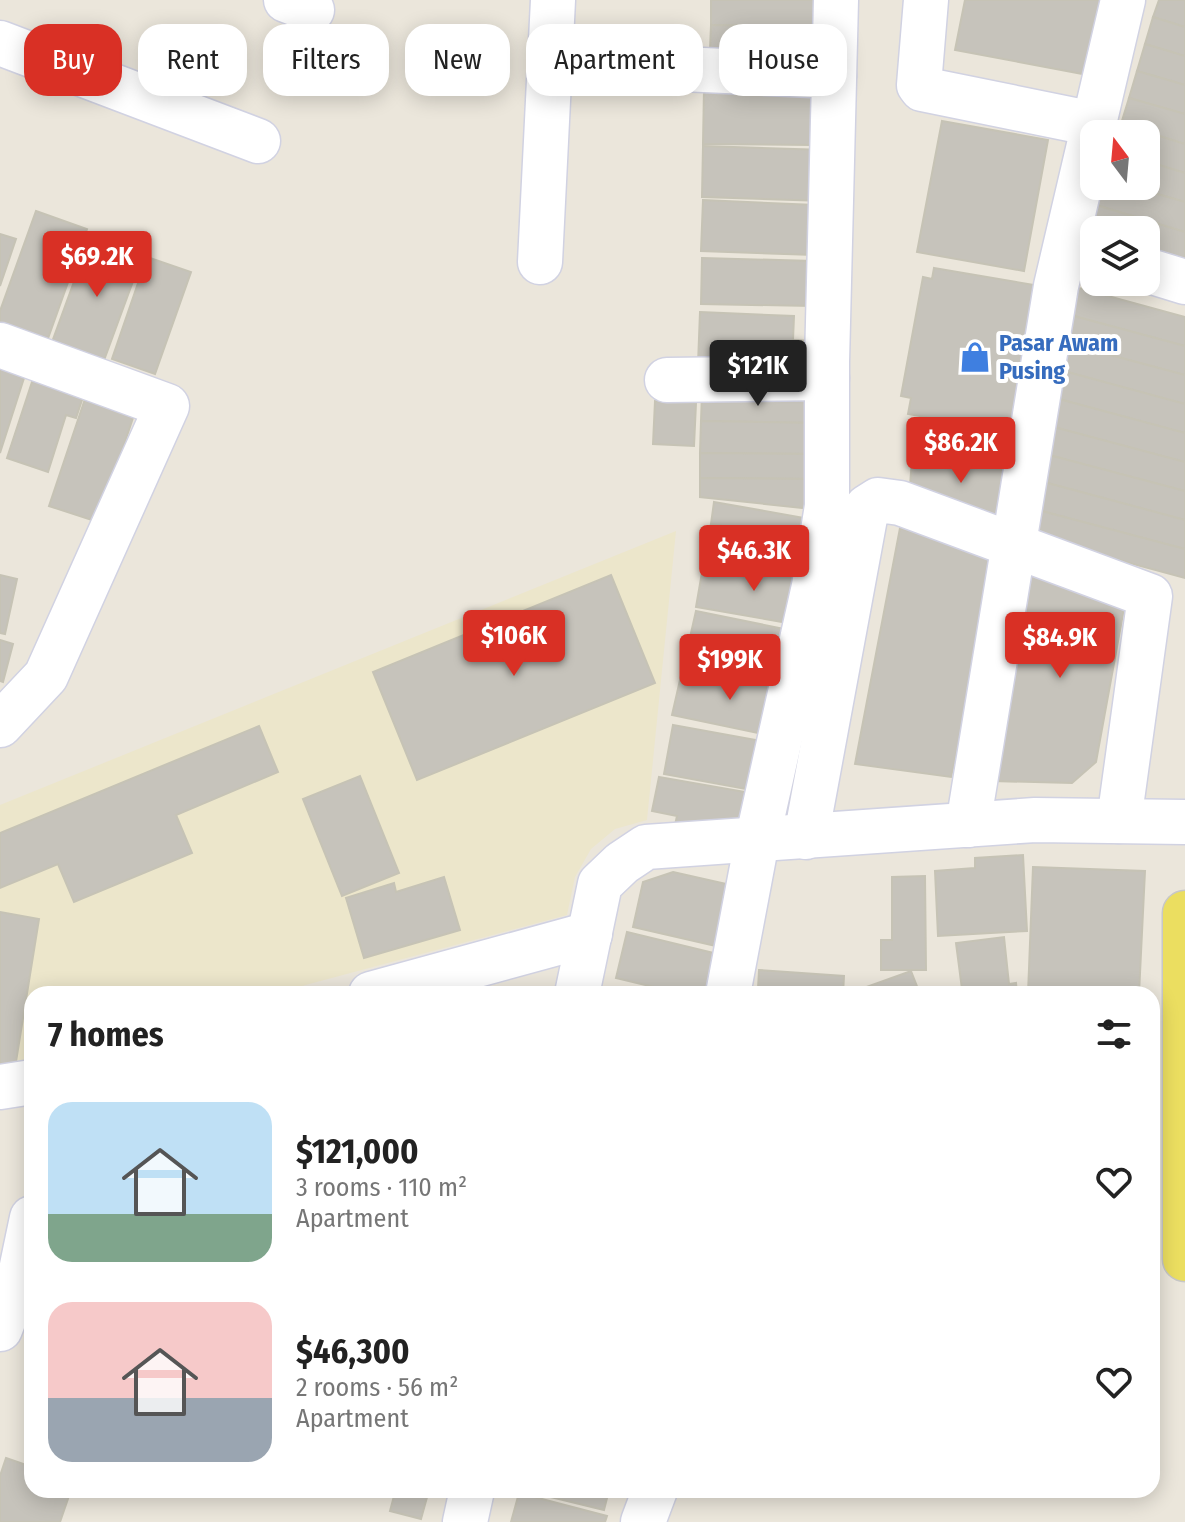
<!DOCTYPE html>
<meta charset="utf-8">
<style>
body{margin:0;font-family:"Fira Sans Condensed",sans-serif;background:#f6f6f6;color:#222;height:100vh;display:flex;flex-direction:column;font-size:30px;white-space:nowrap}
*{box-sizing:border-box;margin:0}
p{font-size:26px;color:#767676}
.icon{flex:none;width:44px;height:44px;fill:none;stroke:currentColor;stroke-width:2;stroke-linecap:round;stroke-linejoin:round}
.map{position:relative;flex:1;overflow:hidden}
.details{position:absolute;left:24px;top:986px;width:1136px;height:512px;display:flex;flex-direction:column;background:#fff;border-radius:24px;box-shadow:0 4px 20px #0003}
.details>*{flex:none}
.hud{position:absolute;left:24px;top:24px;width:1138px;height:72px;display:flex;gap:16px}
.needle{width:52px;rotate:344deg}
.fabs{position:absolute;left:1080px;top:120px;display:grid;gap:16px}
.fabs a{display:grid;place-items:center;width:80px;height:80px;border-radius:16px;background:#fff;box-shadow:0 4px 20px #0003;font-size:40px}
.price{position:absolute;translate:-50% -68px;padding:0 18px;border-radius:8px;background:#d93025;color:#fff;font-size:26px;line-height:52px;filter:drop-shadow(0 2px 4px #0008)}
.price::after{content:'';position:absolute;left:50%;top:48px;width:24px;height:18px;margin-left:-12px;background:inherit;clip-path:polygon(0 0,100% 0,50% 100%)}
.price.active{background:#222;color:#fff}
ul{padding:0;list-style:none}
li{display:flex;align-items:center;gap:24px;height:200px;padding:0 24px}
li span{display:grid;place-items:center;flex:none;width:224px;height:160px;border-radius:24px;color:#555}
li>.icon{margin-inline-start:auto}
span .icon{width:96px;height:96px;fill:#fffc;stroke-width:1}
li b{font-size:34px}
h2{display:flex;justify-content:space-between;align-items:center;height:96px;padding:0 24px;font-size:34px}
.chip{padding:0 28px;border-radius:24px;background:#fff;box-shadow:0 4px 20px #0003;font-size:28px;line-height:72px}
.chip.active{background:#d93025;color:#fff}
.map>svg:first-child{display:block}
</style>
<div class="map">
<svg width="1185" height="1522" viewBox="0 0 1185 1522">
<rect width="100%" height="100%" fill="#ebe6db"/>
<path fill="#ece6cb" d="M676,531L647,820L615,829L591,849L575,877L567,915L272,994H32V1058L13,1063L0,1062V805Z"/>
<g fill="#c6c3bb" stroke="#c6c3b5" stroke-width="2">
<path d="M711,0H834L833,28L711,25Z"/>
<path d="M965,0H1103L1088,75L955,50Z"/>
<path d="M1159,0H1185V27L1153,17Z"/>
<path d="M1153,17L1185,27V56L1145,44Z"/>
<path d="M711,25L833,28L832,53L710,50Z"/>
<path d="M1145,44L1185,56V85L1137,71Z"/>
<path d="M1137,71L1185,85V114L1129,98Z"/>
<path d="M704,89L813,90L812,145L703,144Z"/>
<path d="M1129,98L1185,114V144L1121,124Z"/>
<path d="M942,121L1048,140L1024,271L917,252Z"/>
<path d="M1121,124L1185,144V173L1146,161V134H1118Z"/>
<path d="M703,146L826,150L824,201L702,197Z"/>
<path d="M1146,161L1185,173V202L1130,186H1146Z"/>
<path d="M1102,186H1130L1185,202V232L1096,205Z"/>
<path d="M703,200L815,205L814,255L701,251Z"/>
<path d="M1096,205L1185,232V263L1146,251V230H1094V236L1087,234Z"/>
<path d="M36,211L87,229L46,344L0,328V311Z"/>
<path d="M0,234L16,239L0,286Z"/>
<path d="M91,235L143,254L103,363L51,345Z"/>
<path d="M147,257L191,272L155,374L112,359Z"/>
<path d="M702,258L813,261L812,306L701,304Z"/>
<path d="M934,268L1046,287L1022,434L908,414L911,398L901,396L923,277L932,279Z"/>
<path d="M1075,287L1185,317V346L1070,315Z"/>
<path d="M700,312L794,316L793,340L812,341L811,368L698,364Z"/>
<path d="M1070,315L1185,346V375L1065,343Z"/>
<path d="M1065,343L1185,375V404L1060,370Z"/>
<path d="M0,367L25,375L0,453Z"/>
<path d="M1060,370L1185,404V433L1055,398Z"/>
<path d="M33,379L84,394L76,418L66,415L48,472L7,458Z"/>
<path d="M702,393L814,395V423L701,421Z"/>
<path d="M86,396L135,412L98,522L49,506Z"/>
<path d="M1055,398L1185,433V462L1050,426Z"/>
<path d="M655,401L696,403L694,446L653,444Z"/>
<path d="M701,421L814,423L813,454L700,453Z"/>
<path d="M1050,426L1185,462V491L1045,454Z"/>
<path d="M913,446L1017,474L1006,523L909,499Z"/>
<path d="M700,453L813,454V479L700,478Z"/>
<path d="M1045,454L1185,491V520L1040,481Z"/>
<path d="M700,478L813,479L812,509L700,497Z"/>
<path d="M1040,481L1185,520V549L1034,509Z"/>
<path d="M714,502L821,521L817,542L711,524Z"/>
<path d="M1034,509L1185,549V578L1030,536Z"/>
<path d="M711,524L817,542L811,575L705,556Z"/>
<path d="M900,528L1001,558L951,777L855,764Z"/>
<path d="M704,561L812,579L805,626L696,607Z"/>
<path d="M1031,567L1127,592L1096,762L1072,783L993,781Z"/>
<path d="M0,575L17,579L5,634L0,633Z"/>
<path d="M611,575L655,683L417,780L373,672Z"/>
<path d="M696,611L794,631L782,685L684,664Z"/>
<path d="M0,640L13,644L3,682L0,681Z"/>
<path d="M683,667L788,689L777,737L672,715Z"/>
<path d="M673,725L772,743L763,792L664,774Z"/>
<path d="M259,726L278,772L176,815L192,853L74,902L58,864L0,888V833Z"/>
<path d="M360,776L399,873L342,896L303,799Z"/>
<path d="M659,777L762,795L740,837L675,825L677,816L652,811Z"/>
<path d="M1023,855L1027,931L938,936L935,871L975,868V858Z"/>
<path d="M1033,867L1145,871L1139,994H1028Z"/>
<path d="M673,872L744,888L729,949L633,927L643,882Z"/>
<path d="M925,876L926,970H881V940H892V877Z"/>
<path d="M444,877L460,930L364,958L346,898L394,883L396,892Z"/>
<path d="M0,912L39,919L15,1068L0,1066Z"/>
<path d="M627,932L726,956L716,994H683L616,978Z"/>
<path d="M1004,937L1009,984L1016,983L1017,994H933L962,989L956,943Z"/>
<path d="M759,970L844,976L843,994H768V989H758Z"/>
<path d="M911,971L920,994H856L855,991Z"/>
<path d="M6,1458L32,1467V1490H71L60,1522H0V1476Z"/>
<path d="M372,1490H429L421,1519L390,1511L394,1496Z"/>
<path d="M522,1490H609L604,1510Z"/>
<path d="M519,1493L607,1516L605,1522H511Z"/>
</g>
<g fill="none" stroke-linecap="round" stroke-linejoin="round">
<defs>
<g id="minor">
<path d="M286,0L312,10"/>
<path d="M926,0L919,85L922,89L1094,124"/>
<path d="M0,43L258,141"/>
<path d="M550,63L834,76"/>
<path d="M540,262L553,0"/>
<path d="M1146,270L1185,282"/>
<path d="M0,345L167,406L46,676L0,725"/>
<path d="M667,380L827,378"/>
<path d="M968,825L1056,286L1123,0"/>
<path d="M806,837L867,507L878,500L900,503L1150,596L1119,821"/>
<path d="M371,994L590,934"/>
<path d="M577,994L600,884L622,863L646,847L1035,820L1185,822"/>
<path d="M728,994L757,841L814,586L827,506V362L836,0"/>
<path d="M0,1087L32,1082"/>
<path d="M0,1329L19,1280L32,1218"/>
<path d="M465,1522L472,1490"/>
<path d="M643,1522L655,1490"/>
</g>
<path id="major" d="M1185,913V1259"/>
</defs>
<use href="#minor" stroke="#d1d2e2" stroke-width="47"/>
<use href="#major" stroke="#c7c7c7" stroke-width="47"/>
<use href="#minor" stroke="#fff" stroke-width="44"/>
<use href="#major" stroke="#ebde60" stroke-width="44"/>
</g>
<defs>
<symbol id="shop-bare" viewBox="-9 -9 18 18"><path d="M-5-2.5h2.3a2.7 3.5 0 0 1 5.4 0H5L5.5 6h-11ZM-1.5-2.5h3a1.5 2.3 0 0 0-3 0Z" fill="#3f7fe0" stroke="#fff" stroke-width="2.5" paint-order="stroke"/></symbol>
</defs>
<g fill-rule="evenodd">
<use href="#shop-bare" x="953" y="335" width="44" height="44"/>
</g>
<g text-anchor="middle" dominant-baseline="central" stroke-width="8" stroke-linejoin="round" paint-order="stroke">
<g font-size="24" font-weight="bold" fill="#366cbe" stroke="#fff" text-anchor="start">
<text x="999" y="343">Pasar Awam<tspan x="999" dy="28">Pusing</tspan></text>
</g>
</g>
</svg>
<div class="fabs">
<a><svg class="needle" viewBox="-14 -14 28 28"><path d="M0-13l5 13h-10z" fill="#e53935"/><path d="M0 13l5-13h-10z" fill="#767676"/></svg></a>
<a><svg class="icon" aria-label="layers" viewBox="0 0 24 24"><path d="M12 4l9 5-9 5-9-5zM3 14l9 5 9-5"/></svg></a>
</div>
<b class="price" style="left:97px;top:299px">$69.2K</b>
<b class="price active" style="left:758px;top:408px">$121K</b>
<b class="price" style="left:961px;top:485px">$86.2K</b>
<b class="price" style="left:754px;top:593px">$46.3K</b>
<b class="price" style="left:514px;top:678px">$106K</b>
<b class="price" style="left:1060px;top:680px">$84.9K</b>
<b class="price" style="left:730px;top:702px">$199K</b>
<div class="hud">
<a class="chip active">Buy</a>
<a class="chip">Rent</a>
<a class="chip">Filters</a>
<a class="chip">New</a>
<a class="chip">Apartment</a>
<a class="chip">House</a>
</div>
<section class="details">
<h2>7 homes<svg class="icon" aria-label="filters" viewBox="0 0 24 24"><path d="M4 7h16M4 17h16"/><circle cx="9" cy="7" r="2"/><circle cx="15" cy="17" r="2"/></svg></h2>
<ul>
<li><span style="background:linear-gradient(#bfe0f5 70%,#7fa58c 0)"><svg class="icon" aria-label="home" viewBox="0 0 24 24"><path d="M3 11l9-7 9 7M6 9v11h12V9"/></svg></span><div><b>$121,000</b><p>3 rooms · 110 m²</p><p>Apartment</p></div><svg class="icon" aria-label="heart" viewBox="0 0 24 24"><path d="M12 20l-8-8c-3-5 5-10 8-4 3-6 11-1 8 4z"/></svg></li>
<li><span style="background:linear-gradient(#f6c9c9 60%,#9aa5b1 0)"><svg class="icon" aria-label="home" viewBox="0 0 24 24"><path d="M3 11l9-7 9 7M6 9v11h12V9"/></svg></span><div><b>$46,300</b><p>2 rooms · 56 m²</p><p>Apartment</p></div><svg class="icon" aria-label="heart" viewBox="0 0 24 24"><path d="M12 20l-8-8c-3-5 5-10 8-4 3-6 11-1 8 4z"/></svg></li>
</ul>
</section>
</div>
